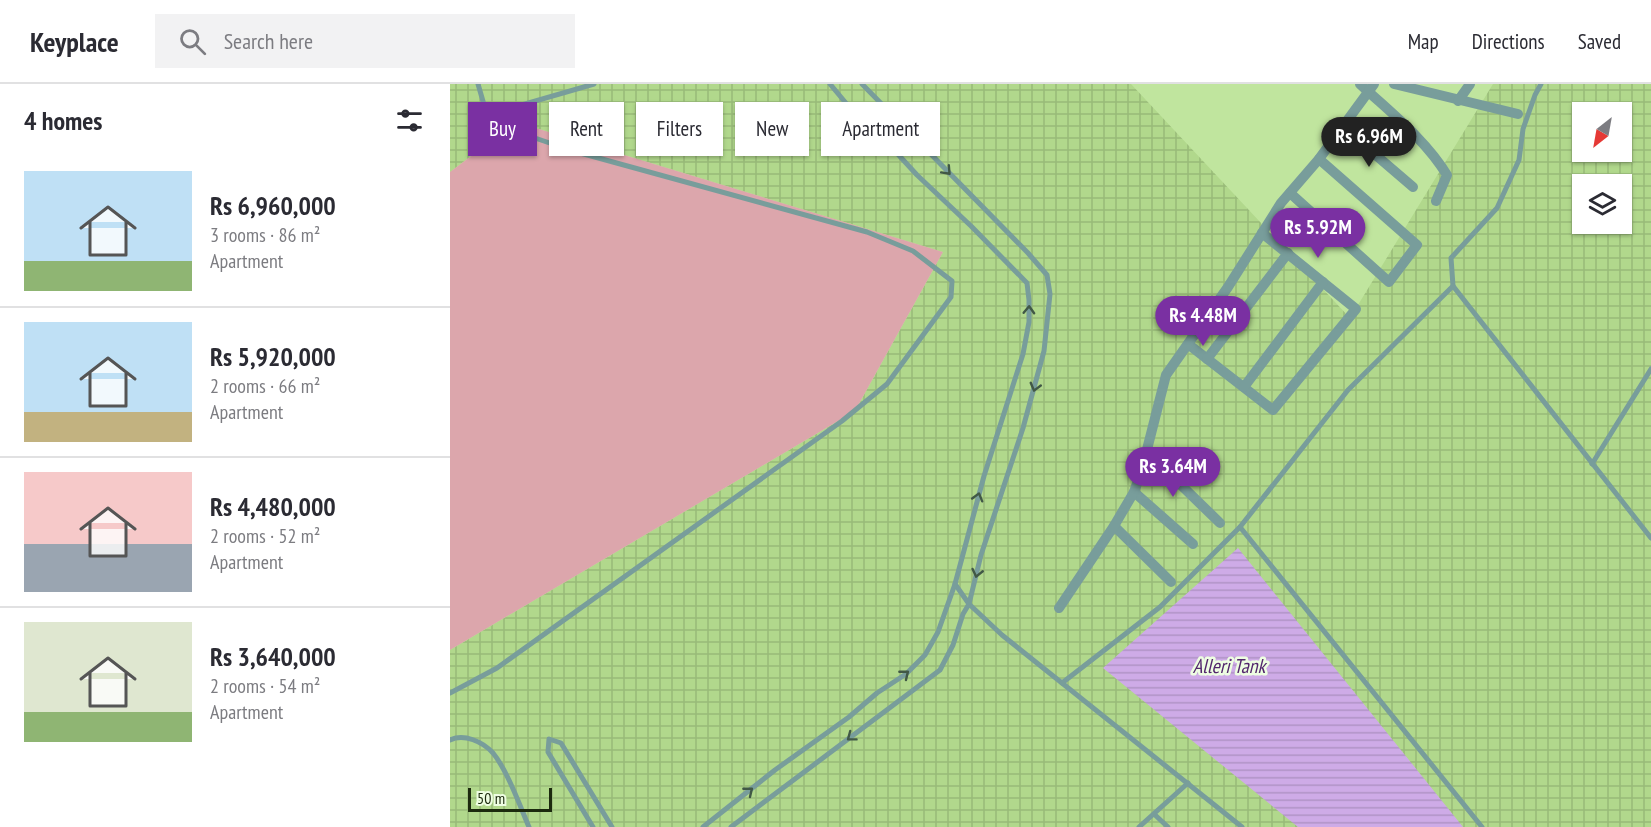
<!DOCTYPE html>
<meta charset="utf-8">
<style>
body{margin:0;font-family:"PT Sans Narrow",sans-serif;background:#f2f2f3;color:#2b2b33;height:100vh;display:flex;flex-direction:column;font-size:22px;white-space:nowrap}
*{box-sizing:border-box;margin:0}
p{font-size:20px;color:#7c7c81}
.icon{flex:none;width:33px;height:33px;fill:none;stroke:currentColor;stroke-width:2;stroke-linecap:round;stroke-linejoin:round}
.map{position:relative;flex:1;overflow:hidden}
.drawer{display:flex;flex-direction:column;background:#fff;width:450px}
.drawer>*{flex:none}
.top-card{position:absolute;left:18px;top:18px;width:570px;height:54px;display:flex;gap:12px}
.needle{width:39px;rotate:211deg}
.tools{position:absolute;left:1122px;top:18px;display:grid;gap:12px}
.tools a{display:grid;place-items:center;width:60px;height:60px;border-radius:0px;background:#fff;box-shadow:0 2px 4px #0004;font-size:30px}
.scale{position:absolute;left:18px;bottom:15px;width:84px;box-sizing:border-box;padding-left:6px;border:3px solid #1c2a0e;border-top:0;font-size:16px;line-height:21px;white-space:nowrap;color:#1c2a0e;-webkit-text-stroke:4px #eefee2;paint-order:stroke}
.price{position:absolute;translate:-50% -51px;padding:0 14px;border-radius:21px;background:#7a30a2;color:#fff;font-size:20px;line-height:39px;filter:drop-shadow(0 2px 3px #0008)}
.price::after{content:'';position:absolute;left:50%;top:36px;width:18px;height:14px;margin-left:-9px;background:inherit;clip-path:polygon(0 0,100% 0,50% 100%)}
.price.active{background:#222;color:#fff}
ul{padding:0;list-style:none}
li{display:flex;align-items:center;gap:18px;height:150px;padding:0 24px}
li+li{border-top:2px solid #e1e1e2}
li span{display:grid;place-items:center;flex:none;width:168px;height:120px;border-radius:0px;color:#555}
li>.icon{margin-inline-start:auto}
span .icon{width:72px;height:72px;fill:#fffc;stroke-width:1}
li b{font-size:26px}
h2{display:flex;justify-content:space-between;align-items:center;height:72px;padding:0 24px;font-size:26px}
.tag{padding:0 21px;border-radius:0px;background:#fff;box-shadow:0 2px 4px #0004;font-size:21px;line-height:54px}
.tag.active{background:#7a30a2;color:#fff}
header{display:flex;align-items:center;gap:36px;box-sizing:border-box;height:84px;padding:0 30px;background:#fff;border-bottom:2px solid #e1e1e2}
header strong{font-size:28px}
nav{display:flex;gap:33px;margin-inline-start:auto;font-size:21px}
.search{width:420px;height:54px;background:#f2f2f3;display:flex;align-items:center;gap:15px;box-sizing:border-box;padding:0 21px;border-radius:0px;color:#7c7c81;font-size:22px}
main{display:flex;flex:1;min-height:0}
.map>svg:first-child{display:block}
</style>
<header>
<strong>Keyplace</strong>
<div class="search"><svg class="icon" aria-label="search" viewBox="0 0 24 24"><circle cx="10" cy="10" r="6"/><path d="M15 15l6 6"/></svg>Search here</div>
<nav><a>Map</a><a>Directions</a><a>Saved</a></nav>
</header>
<main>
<section class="drawer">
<h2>4 homes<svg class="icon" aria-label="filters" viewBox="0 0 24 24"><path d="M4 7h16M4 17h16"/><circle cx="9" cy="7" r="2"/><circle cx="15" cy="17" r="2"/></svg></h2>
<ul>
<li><span style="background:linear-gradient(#bfe0f5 75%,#8fb573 0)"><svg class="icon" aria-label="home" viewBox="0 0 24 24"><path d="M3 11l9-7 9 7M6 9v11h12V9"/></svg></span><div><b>Rs 6,960,000</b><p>3 rooms · 86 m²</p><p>Apartment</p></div></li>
<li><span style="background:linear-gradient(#bfe0f5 75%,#c2b280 0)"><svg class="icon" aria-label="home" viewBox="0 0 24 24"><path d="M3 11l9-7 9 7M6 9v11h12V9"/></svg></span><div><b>Rs 5,920,000</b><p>2 rooms · 66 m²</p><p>Apartment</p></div></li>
<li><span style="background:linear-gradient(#f6c9c9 60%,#9aa5b1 0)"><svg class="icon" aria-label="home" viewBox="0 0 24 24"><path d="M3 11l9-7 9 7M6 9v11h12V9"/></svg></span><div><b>Rs 4,480,000</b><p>2 rooms · 52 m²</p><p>Apartment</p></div></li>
<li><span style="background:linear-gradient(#dfe7d0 75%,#8fb573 0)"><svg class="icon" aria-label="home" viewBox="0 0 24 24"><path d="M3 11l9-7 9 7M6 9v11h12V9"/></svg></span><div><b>Rs 3,640,000</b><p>2 rooms · 54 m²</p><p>Apartment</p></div></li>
</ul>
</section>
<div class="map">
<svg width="1201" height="743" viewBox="0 0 1201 743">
<defs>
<pattern id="industrial-grid" width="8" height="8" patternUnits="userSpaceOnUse" patternTransform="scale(1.5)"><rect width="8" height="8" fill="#b1d88c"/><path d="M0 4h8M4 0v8" fill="none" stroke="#98ba78"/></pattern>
<pattern id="water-rules" width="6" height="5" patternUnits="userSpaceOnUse" patternTransform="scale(1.5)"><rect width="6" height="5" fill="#ceabe7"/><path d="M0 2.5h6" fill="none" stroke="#b093c5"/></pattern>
</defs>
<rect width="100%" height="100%" fill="#c0e59e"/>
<path fill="url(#industrial-grid)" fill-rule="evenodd" d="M0,0H681L900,234L1043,0H1201V743H0V566L405,327L493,168L66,38L0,88ZM1132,28H1172V68H1132ZM1132,100H1172V140H1132Z"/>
<path fill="#dca6ac" d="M66,38L493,168L405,327L0,566V88Z"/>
<path fill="url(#water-rules)" d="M788,464L1013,743H848L653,584Z"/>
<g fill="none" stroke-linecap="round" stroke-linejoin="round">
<g stroke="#789d9b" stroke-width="5">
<path d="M28,0L37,31L144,0"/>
<path d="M1003,202L1001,174L1047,124L1069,76L1073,45L1085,11L1091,0"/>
<path d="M1142,380L1201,285"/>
<path d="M790,443L1032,743"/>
<path d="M505,500L519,520L552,551L792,743"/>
<path d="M612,599L710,523L790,443L898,306L1003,202L1201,454"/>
<path d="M0,609L47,584L392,337L437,300L501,213L502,197L463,167L417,148L123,67L85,54L37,31"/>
<path d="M0,656C14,649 33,658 43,669C57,686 70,722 79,743"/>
<path d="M704,730L718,743"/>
<path d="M143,743L98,668L99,655L111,659L162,743"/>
<path d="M253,743L325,686L399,633L427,609L456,590L475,571L488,548L505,500L534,392L573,270L579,238V216L577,199L521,142L467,91L422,42L400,24L380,0"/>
<path d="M281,743L490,586L503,561L513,530L519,520L531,471L573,344L594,267L600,210L597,191L578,169L412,0"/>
<path d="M689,743L738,699"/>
</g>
<g stroke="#789d9b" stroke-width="10">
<path d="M910,0C940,28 975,55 997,91L986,117"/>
<path d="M944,0L1068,30"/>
<path d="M1008,17L1020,0"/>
<path d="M893,43L963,103"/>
<path d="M840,109L939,198L967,161L869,75"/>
<path d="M738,260L823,326L906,225L812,149"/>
<path d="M757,275L838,169"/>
<path d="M794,303L873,198"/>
<path d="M697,368L770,439"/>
<path d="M684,408L743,460"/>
<path d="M664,442L721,498"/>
<path d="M609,524L664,442L684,408L692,385L716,291L778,203L831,119L869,75L924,0"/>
</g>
</g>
<defs><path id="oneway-chevron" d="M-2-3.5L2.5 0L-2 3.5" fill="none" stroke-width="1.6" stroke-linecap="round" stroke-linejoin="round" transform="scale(1.5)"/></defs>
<g stroke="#415846">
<use href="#oneway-chevron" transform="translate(497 87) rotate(47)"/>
<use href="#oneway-chevron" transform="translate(579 226) rotate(-88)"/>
<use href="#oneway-chevron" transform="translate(585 303) rotate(105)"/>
<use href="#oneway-chevron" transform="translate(528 413) rotate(-74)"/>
<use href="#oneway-chevron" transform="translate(527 489) rotate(103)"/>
<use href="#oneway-chevron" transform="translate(455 590) rotate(-39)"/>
<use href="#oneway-chevron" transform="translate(401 653) rotate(143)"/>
<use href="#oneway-chevron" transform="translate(299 707) rotate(-39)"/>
</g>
<g text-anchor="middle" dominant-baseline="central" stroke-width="5" stroke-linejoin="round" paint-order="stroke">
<g font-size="20" font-style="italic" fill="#53276d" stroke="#eefee2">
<text x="779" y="582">Alleri Tank</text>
</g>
</g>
</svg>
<div class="tools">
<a><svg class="needle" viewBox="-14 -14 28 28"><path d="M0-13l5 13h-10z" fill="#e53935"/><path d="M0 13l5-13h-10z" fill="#7c7c81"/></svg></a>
<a><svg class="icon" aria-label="layers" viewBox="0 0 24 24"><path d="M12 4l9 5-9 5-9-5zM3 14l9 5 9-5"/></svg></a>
</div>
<div class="scale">50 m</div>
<b class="price active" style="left:919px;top:84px">Rs 6.96M</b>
<b class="price" style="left:868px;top:175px">Rs 5.92M</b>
<b class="price" style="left:753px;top:263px">Rs 4.48M</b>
<b class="price" style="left:723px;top:414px">Rs 3.64M</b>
<div class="top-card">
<a class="tag active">Buy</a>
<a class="tag">Rent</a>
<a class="tag">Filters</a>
<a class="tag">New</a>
<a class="tag">Apartment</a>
</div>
</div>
</main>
